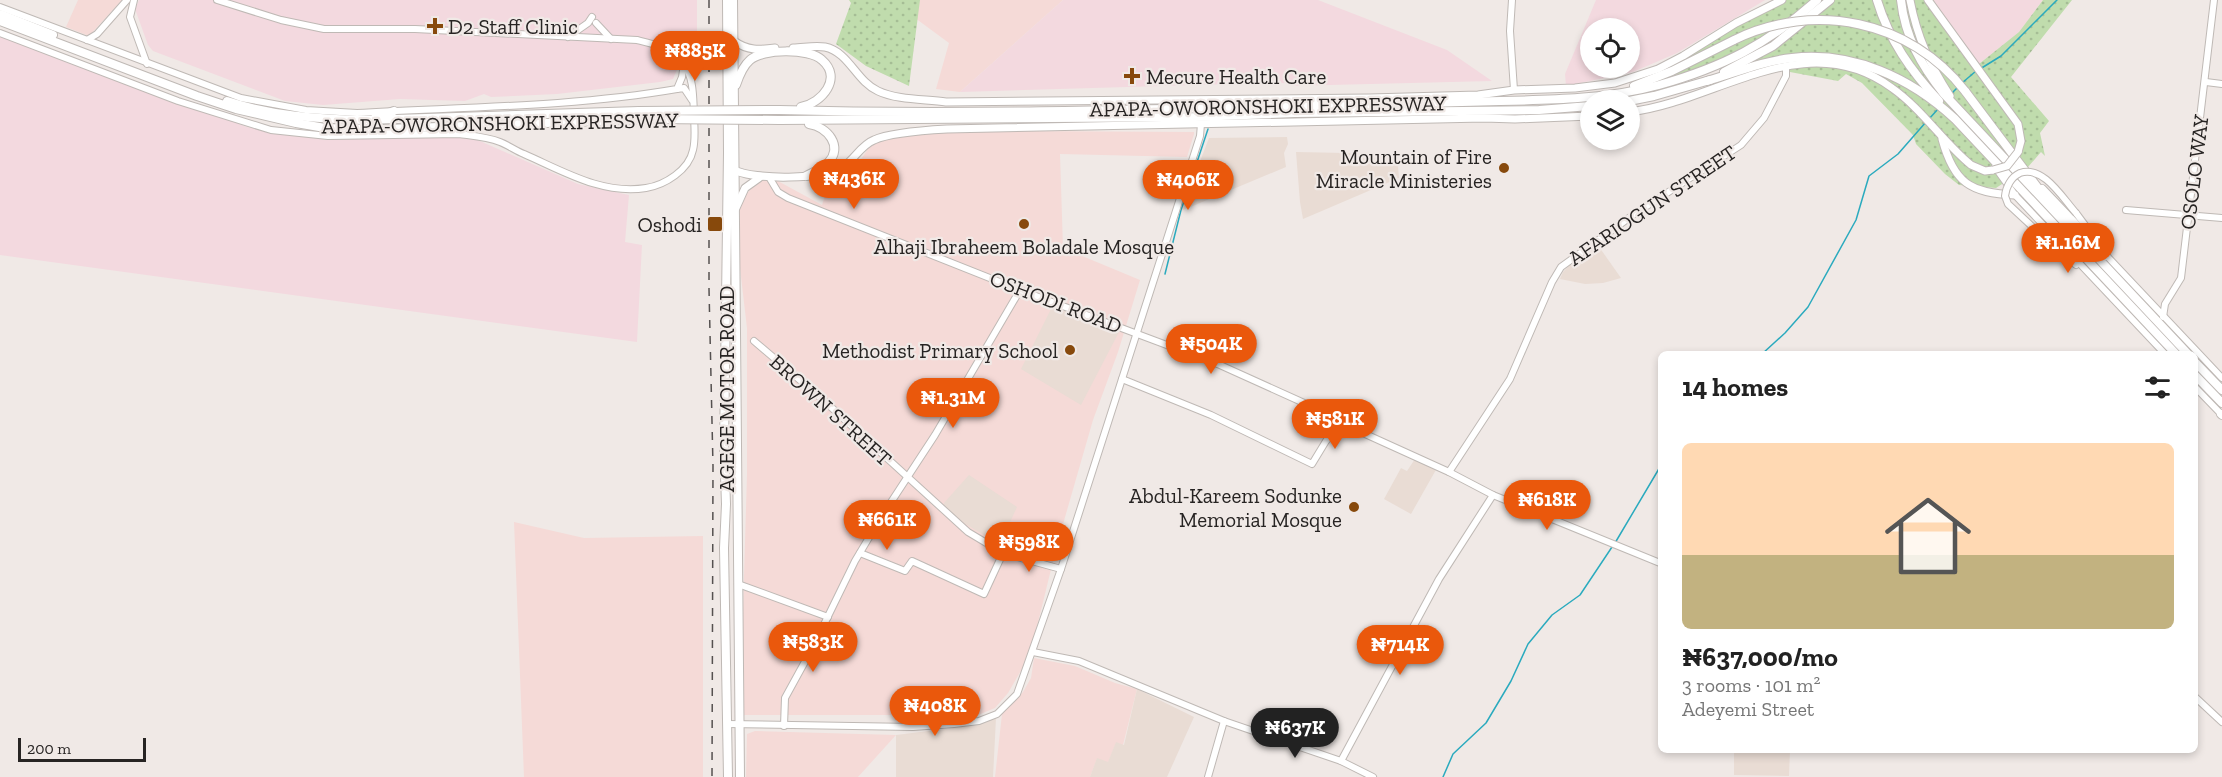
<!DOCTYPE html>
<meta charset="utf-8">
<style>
body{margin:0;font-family:"Zilla Slab",serif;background:#f2f2f2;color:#222;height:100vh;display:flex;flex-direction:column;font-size:22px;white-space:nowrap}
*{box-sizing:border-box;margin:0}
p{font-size:20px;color:#767676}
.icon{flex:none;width:33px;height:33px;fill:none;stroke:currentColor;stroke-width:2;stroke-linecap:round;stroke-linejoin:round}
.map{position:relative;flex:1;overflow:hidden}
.panel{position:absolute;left:1658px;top:351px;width:540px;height:402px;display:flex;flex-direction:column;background:#fff;border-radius:9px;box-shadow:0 3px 9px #0003}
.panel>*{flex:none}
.tools{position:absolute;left:1580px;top:18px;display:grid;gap:12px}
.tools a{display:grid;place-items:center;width:60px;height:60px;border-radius:50%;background:#fff;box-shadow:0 3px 9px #0003;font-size:30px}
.scale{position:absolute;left:18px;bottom:15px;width:128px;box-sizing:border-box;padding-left:6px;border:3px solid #272423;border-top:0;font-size:16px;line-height:21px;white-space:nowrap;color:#272423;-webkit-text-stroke:4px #f0e9e6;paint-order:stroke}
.price{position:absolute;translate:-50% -51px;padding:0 14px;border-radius:21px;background:#ea580c;color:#fff;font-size:20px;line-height:39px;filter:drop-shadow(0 2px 3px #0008)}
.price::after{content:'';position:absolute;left:50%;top:36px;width:18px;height:14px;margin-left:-9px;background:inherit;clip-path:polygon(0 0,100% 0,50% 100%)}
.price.on{background:#222;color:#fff}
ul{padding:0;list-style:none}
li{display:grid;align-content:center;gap:12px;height:318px;padding:0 24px}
li span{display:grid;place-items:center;height:186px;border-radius:9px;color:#555}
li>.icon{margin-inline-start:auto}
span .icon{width:108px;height:108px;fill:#fffc;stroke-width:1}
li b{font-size:26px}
h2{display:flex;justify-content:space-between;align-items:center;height:72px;padding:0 24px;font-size:26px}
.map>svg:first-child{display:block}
</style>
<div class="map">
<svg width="2222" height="777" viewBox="0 0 2222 777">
<defs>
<pattern id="grass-dots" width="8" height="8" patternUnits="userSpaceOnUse" patternTransform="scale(1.5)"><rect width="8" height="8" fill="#c0dcad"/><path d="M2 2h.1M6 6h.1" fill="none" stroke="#a5bd95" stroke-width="1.8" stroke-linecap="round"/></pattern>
</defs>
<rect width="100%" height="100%" fill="#f0e9e6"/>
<g fill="#f5dad7">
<path d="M78,0H122L89,36L66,27Z"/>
<path d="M908,0H1063L960,92L936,89L949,43L911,15Z"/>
<path d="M1019,129L1020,131L1194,132V134L1187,157L1060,154L1063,248L1140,280L1118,352L1093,420L1057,545L1030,655L1008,693L995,708L978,715H740L747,474V328L733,208L765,174L822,205L832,173L860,161L875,138L916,132Z"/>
<path d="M514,522L584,538L703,536V777H524Z"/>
<path d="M1034,658L1075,666L1115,683L1137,689L1123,745L1116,743L1108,763L1097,759L1090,777H995L1002,714L1023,692L1031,678Z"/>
<path d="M755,731L896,735L858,777H746L747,734Z"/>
</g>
<g fill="#f3d9df" fill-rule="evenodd">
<path d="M139,0H697V64L679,65L673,79L660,82L557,94L491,97L484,94L465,101L400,99L323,105L285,101L153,51L148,45L135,9Z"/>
<path d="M1063,0H1318L1447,50L1492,81L1289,86V83L1230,84L960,92Z"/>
<path d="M1596,0H1765L1677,53L1633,72L1566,86L1565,74ZM1590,28H1629V68H1590Z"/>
<path d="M1933,0H2043L2019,32L1979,64Z"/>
<path d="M0,30L247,127L326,140L461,135L473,138L578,184L629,195L625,242L642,245L637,342L0,255Z"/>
</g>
<g fill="#e9dcd4">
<path d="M1287,137L1288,144L1284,153L1286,167L1176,213L1184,203L1209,138Z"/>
<path d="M1296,152L1397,154L1399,178L1303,219L1300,202Z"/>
<path d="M1597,244L1621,278L1603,283L1585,284L1560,279L1563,272L1576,258Z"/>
<path d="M1053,305L1119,332L1081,405L1021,369Z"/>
<path d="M1415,459L1437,468L1411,514L1384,499L1401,468L1407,471Z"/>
<path d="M969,475L1017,507L1001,542L992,540L964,523L944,506V503Z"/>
<path d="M1137,689L1194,717L1167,777H1090L1097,758L1108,762L1116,742L1124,745Z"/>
<path d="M996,718L993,777H896V735L977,725Z"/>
<path d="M1734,750H1790L1789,776L1734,775Z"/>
</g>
<g fill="url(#grass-dots)">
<path d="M849,0H920L909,86L866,66L836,44L851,3Z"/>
<path d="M1782,0H1933L1979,64L2019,32L2043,0H2072L2011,77L2049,121L2040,133L2045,156L2041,152L2028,167L1996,188L1959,185L1945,174L1916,144L1913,135L1862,83L1846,74L1838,81L1748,64L1676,75L1662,66Z"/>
</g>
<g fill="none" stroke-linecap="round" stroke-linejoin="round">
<g stroke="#2aaabe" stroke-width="1.5">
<path d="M1980,69L2001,56L2057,0"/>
<path d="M1962,83L1976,71"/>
<path d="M1951,94L1958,87"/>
<path d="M1929,119L1938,109"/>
<path d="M1165,274L1181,210L1208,129"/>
<path d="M1762,354L1785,333L1808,307L1856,220L1869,176L1898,154L1926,122"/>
<path d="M1615,543L1660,467"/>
<path d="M1443,777L1453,754L1486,723L1511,681L1528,644L1552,615L1580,595L1612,547"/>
</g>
<defs>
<g id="secondary">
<path d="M134,0L130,17L147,64"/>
<path d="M1512,0L1510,31L1514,90"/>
<path d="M0,7L241,98L306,110L357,113C463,107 572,107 677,89L682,77L684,64"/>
<path d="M596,23L611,39"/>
<path d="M0,33L178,101L271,130L328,136L459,134C473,136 487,137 500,142C508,145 516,151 524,154C563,171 602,195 646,188C665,185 689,170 693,150C696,138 694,125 694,113C693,97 694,79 684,64C674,48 654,44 637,40L415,29H324L281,20L217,0"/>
<path d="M568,37L588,23L592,17"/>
<path d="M87,40L97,34L127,0"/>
<path d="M2206,82L2222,84"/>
<path d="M677,89L684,88L692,100"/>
<path d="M1995,167L2015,195L2165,354"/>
<path d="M769,177L778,192L788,198L1020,290L1220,365L1324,412L1341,423L1449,472L1493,495L1660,563"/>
<path d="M2126,210L2222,218"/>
<path d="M2076,213L2099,244"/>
<path d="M2053,246L2076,265"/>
<path d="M2104,253L2222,378"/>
<path d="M2163,317L2165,304L2181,278L2214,0"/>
<path d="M754,341L821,398L968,532L1003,553L1061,569"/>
<path d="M1122,379L1211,415L1312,464L1326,441L1341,423"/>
<path d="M2194,386L2222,415"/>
<path d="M1449,472L1510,379L1552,282L1561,267L1633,215L1741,145L1764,118L1786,76V66"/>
<path d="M860,553L905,571L912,561L984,594L1003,553"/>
<path d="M738,584L828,617"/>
<path d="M1033,652L1079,661L1224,721L1341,761L1373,777"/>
<path d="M2194,696L2222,722"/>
<path d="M727,724L913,727L954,724L979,721L997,714L1017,694L1061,569L1200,136L1201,124"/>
<path d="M784,726L785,698L813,647L855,561L880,519L935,435L1020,290"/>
<path d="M1341,761L1439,579L1493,495"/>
<path d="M1208,777L1224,721"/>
</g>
<g id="primary">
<path d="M1910,0C1917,37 1930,65 1950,96"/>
<path d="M1928,0L2018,124L2021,141L2018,152"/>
<path d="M734,41C748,51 759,50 775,48"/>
<path d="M793,48C803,48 814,45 825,47C849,52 856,81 878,91C897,100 925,99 946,102L1370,98L1478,95L1514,90L1575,88L1615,83L1658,69L1683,56L1736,23L1782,0"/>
<path d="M1629,112C1717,102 1805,24 1892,88C1922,109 1943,142 1971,165L1985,171L1993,170"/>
<path d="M1942,139C1954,183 1970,193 2015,195"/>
<path d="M734,170C755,180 823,180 843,167C855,159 861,145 874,140C889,133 929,130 947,129L1484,118L1515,119L1590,116"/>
<path d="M736,208L745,188L759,178"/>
</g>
<g id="highway">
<path d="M727,0L728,153L724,446L726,504L724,548L728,777"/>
<path d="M733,0L740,777"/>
<path d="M1877,0C1889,40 1911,71 1939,101"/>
<path d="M1901,0C1905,37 1921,65 1944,94L2188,354"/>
<path d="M0,14L53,35"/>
<path d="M0,21L197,96L236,109L296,123L325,128L386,129L652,119"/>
<path d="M1724,72L1773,46L1830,0"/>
<path d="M1707,81C1735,73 1763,61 1792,58C1853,51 1911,78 1955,119L2176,354"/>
<path d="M736,85C739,76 743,66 750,60C762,49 809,48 822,60C843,78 822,103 801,107"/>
<path d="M1634,86L1672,71L1734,40"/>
<path d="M1965,91L2044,196"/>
<path d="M227,101C272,116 318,119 365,120L639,111"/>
<path d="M1629,101L1654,96L1710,80"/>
<path d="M779,110C968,115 1157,109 1345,105C1397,104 1449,102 1500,101C1553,100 1608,99 1659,85C1723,67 1768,44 1817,0"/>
<path d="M375,118L394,111"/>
<path d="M779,120L1195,117L1295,113L1539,110L1590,106"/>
<path d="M806,176C813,172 822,169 828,163C844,146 827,127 809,124"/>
<path d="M2042,189L2106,256"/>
<path d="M2194,361L2222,390"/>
<path d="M2194,374L2222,403"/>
<path d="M2221,414L2222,415"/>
</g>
</defs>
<use href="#secondary" stroke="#bfb9b5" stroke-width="8"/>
<use href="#primary" stroke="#bfb9b5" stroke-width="9"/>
<use href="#highway" stroke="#bfb9b5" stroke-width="10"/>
<use href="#secondary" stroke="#fff" stroke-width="6"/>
<use href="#primary" stroke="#fff" stroke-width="7"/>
<use href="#highway" stroke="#fff" stroke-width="8"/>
<path stroke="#555150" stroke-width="1.5" stroke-dasharray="8 8" stroke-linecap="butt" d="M709,0V289L713,466L712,777"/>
<defs>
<path id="secondary-bridge" d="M2053,246L2008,204L2005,196C2006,187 2011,177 2020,173C2044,165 2063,199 2076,213"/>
<path id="primary-bridge" d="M1993,170L2007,166L2018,152"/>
<g id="highway-bridge">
<path d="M1734,40C1814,1 1910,20 1965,91"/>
<path d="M639,111L779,110"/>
<path d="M652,119L779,120"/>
</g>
</defs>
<use href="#secondary-bridge" stroke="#bfb9b5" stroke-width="8" stroke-linecap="butt"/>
<use href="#primary-bridge" stroke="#bfb9b5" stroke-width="9" stroke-linecap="butt"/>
<use href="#highway-bridge" stroke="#bfb9b5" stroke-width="10" stroke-linecap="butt"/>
<use href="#secondary-bridge" stroke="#fff" stroke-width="6"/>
<use href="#primary-bridge" stroke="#fff" stroke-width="7"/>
<use href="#highway-bridge" stroke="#fff" stroke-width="8"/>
</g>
<g fill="#87490c" stroke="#f0e9e6" stroke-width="2">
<path d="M432 17h6v6h6v6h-6v6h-6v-6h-6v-6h6z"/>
<path d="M1129 67h6v6h6v6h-6v6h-6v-6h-6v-6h6z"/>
<circle cx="1504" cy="168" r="6"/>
<rect x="707" y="216" width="16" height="16" rx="3"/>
<circle cx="1024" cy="224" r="6"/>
<circle cx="1070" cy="350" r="6"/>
<circle cx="1354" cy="507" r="6"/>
</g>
<g text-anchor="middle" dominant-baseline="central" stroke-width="4.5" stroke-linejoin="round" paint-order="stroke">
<g font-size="21" fill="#272423" stroke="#f0e9e6" text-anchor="end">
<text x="448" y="26" text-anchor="start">D2 Staff Clinic</text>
<text x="1146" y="76" text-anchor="start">Mecure Health Care</text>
<text x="1492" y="156">Mountain of Fire<tspan x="1492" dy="24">Miracle Ministeries</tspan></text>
<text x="702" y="224">Oshodi</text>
<text x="1024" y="246" text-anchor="middle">Alhaji Ibraheem Boladale Mosque</text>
<text x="1058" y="350">Methodist Primary School</text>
<text x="1342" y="495">Abdul-Kareem Sodunke<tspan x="1342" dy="24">Memorial Mosque</tspan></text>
</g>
<g font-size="21" fill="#272423" stroke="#f0e9e6">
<text transform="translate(1268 106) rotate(-1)">APAPA-OWORONSHOKI EXPRESSWAY</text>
<text transform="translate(500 123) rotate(-1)">APAPA-OWORONSHOKI EXPRESSWAY</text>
<text transform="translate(2194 172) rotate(-83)">OSOLO WAY</text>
<text transform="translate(1652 205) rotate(-34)">AFARIOGUN STREET</text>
<text transform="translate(1056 302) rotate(21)">OSHODI ROAD</text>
<text transform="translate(726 389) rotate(-90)">AGEGE MOTOR ROAD</text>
<text transform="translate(831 410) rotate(42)">BROWN STREET</text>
</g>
</g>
</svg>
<div class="tools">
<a><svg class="icon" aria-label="locate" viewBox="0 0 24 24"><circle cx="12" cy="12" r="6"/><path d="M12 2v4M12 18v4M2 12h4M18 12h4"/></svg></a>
<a><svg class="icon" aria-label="layers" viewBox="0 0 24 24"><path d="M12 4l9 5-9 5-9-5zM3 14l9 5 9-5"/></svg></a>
</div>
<div class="scale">200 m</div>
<b class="price" style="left:695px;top:82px">₦885K</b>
<b class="price" style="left:854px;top:210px">₦436K</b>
<b class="price" style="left:1188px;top:211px">₦406K</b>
<b class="price" style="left:2068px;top:274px">₦1.16M</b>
<b class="price" style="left:1211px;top:375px">₦504K</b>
<b class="price" style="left:953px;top:429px">₦1.31M</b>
<b class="price" style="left:1335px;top:450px">₦581K</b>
<b class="price" style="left:1547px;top:531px">₦618K</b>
<b class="price" style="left:887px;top:551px">₦661K</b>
<b class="price" style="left:1029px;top:573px">₦598K</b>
<b class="price" style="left:813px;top:673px">₦583K</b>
<b class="price" style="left:1400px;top:676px">₦714K</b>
<b class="price" style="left:935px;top:737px">₦408K</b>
<b class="price on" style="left:1295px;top:759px">₦637K</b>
<section class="panel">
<h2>14 homes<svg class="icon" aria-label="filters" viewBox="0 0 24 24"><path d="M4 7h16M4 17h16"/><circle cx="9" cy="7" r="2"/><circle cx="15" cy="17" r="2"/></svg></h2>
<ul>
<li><span style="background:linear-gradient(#ffd9b3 60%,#c2b280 0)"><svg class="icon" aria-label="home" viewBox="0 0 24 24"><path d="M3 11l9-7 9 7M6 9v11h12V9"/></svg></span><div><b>₦637,000/mo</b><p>3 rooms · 101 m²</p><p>Adeyemi Street</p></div></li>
</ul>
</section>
</div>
